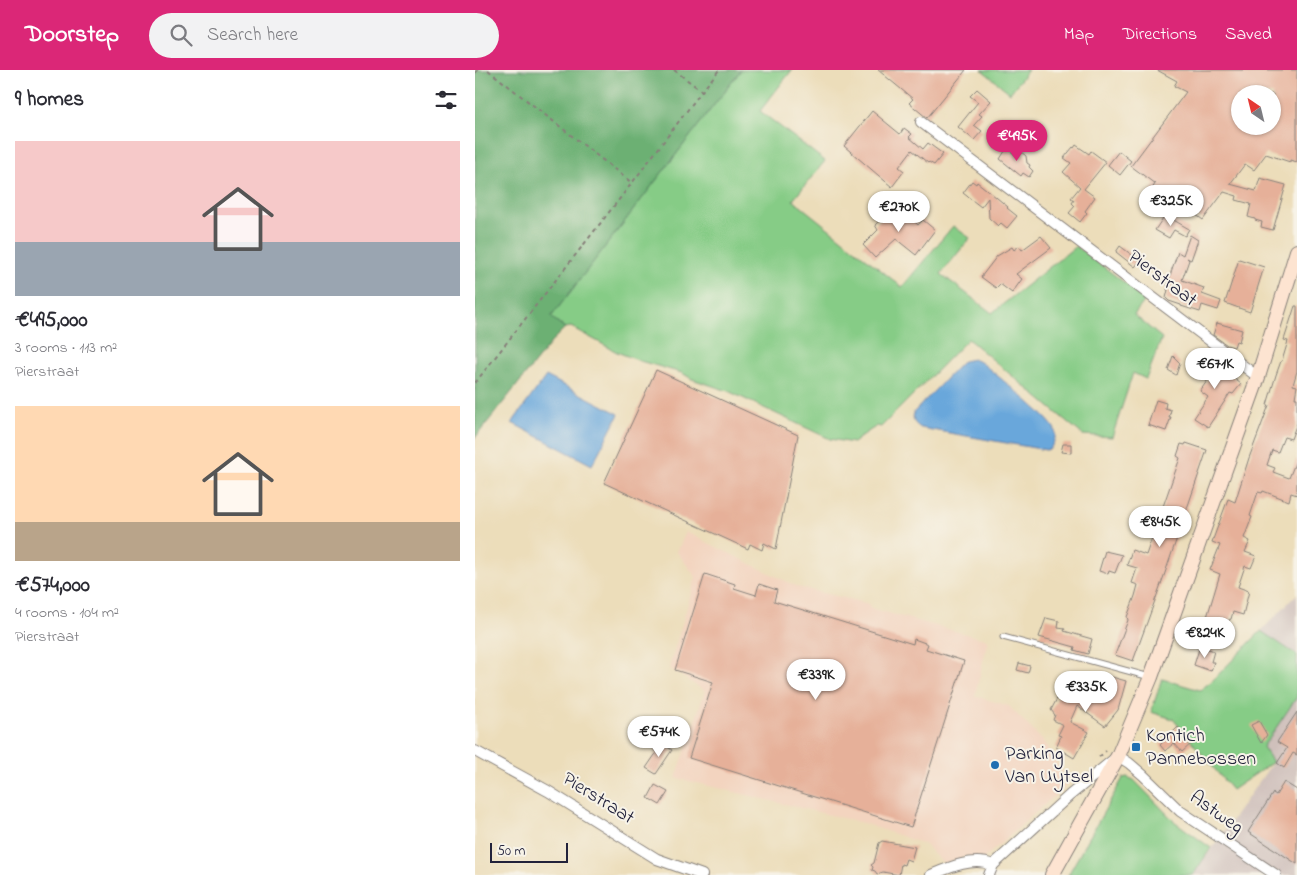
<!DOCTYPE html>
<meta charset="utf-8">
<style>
body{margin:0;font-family:"Indie Flower",sans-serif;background:#f2f2f3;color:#2b2b33;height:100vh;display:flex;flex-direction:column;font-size:19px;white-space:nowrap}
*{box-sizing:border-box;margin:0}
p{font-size:16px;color:#7c7c81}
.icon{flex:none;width:28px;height:28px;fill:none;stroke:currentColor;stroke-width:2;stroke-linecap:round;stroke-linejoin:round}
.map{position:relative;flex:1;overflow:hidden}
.details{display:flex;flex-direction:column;background:#fff;width:475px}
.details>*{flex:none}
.needle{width:32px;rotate:325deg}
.fabs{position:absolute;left:756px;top:15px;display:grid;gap:10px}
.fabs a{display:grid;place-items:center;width:50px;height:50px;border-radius:50%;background:#fff;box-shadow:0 1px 4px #0004;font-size:25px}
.scale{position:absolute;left:15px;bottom:12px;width:78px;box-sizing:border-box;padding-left:5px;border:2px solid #22223b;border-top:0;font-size:14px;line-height:18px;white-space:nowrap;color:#22223b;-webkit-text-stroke:4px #f7f3e8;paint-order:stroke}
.price{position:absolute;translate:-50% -42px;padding:0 11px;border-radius:18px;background:#fff;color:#222;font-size:16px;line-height:32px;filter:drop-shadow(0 1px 2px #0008)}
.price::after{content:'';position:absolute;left:50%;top:30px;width:15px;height:11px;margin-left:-8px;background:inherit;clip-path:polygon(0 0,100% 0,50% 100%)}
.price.on{background:#db2777;color:#fff}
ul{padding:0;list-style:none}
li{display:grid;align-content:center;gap:10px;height:265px;padding:0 15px}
li span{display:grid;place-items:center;height:155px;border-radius:0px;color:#555}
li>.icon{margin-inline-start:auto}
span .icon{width:90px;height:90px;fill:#fffc;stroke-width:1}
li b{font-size:21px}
h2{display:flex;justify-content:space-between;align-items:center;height:60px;padding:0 15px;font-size:21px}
header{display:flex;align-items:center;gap:30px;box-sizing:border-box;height:70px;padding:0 25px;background:#db2777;color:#fff}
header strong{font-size:24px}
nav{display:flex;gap:28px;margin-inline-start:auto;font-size:18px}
.search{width:350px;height:45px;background:#f2f2f3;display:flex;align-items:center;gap:12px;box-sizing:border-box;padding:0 18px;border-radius:28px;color:#7c7c81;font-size:19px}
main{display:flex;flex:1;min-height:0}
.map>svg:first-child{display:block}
</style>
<header>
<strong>Doorstep</strong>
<div class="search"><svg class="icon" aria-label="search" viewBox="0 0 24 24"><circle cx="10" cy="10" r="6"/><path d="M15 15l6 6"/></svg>Search here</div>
<nav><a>Map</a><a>Directions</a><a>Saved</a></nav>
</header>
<main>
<section class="details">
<h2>9 homes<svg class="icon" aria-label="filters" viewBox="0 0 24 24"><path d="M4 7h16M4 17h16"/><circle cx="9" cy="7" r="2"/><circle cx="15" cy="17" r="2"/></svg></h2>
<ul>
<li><span style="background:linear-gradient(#f6c9c9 65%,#9aa5b1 0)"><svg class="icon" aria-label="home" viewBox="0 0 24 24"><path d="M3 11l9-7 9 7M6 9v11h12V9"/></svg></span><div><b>€495,000</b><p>3 rooms · 113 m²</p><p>Pierstraat</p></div></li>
<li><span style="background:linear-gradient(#ffd9b3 75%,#b9a48a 0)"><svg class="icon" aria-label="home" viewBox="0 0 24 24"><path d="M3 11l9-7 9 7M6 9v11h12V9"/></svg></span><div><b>€574,000</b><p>4 rooms · 104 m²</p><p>Pierstraat</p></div></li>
</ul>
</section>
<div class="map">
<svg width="822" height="805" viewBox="0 0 822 805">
<rect width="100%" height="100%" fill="#f7f3e8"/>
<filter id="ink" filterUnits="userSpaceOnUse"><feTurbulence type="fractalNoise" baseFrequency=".02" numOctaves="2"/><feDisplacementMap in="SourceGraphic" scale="10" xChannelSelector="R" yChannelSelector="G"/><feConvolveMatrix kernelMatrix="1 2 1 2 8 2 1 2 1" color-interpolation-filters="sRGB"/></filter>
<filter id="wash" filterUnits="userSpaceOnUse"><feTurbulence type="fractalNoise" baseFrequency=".0096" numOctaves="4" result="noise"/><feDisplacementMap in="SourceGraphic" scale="20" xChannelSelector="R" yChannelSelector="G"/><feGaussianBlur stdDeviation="1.12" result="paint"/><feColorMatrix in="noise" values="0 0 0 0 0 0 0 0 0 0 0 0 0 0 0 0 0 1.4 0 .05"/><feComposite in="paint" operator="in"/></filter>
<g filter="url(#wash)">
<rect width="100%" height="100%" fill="#ecddba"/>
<path fill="#f3d4bf" d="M211,462L323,517L395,534V538L513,570L500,626L534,636L568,671L594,713L507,790L492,786L474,792L470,795L449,774L388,753L201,708L230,621L194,598L221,507L202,482Z"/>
<g fill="#cfc0bb">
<path d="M822,524V585L786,561Z"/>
<path d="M822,627V805H718L798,692L788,677Z"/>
</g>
<g fill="#86cc86" stroke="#547760">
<path d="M266,0H317L285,41L350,91L318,130L427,217L478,156L495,168L466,204L517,243L601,176L671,229L659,245L687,268L671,309L658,303L637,367L608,365L493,269L406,357L402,356L391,363L378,373L355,369L253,321L217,309L207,303L165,291L142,282L96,257L90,258L76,247Z"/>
<path d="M507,0H553L535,23Z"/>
<path d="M786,561L822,585V627L788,677L798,692L757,720L698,649L676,642L687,609L725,620L737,611Z"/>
<path d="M652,707L659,710L699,751L736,778L718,805H593L648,708Z"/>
</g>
<path fill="#6cb073" stroke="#476957" d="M0,0H266L76,247L90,258L79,269L0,368Z"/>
<g fill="#69a7db" stroke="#46648b">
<path d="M498,289L507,293C520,304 576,348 580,360C582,366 578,374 575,379L571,380L446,358C439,354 437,350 439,342L488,291Z"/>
<path d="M71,306L144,344L117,395L37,353Z"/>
</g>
<g id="blocks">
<g fill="#e6b099" fill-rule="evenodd">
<path d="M403,0H491L452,48L434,33L438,29Z"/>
<path d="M682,0H822V92L815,90V92L791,84L779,100L770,94L755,114L781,121L785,108L811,115L798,160L786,157L787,152L780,150V149L773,147L776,134L761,130L762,126L749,122L728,150L705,133L698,143L674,124L680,114L656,96L711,22L699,16L702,11ZM765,24H798V56H765Z"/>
<path d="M502,19L516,31L504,44L507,46L499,55L507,61L499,70L483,57L503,32L495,26Z"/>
<path d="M397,41L425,64L429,58L437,64L434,67L448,79L453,73L468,84L459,95L454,92L453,93L437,80L424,97L429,101L417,117L369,76Z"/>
<path d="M601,75L614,84L616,81L631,92L609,119L620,127L610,141L612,143L605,152L594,143L600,136L597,133L599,130L596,128L605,117L588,102L596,93L589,88L598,77L599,78Z"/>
<path d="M532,78L540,85L544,80L551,86L552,93L555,95L554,97L558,101L554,107L548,103L546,106L525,89Z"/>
<path d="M644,81L656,91L645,105L633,95Z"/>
<path d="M497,111L501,114L502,112L516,123L533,137L532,138L542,146L532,158L526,153L523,156L514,148L513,128L506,137L488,123Z"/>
<path d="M421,134L443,155L448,150L460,160L441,185L421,169L400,188L388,175L403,160L400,155Z"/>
<path d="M690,145L714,159L710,166L699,160L694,168L680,160Z"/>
<path d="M715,165L723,170L716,190L712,188L714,190L707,210L729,218L727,224L746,231L743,240L727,235L725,242L706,236V235L694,231L691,228L693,220H692L693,216H692L697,199L703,182L708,185Z"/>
<path d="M566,166L576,178L541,204L547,209L537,223L525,214L521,218L506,207L522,186L537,177L539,180L544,176L547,180Z"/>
<path d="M645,176L665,191L660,197L641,182Z"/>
<path d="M764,189L789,197L775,242L750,233Z"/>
<path d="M820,236H822V301L818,315L822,316L820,328H822V353L816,369L809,367L803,382L797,380L792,395L800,398L798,402L814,408L822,388V425L816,423L814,431L788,421L787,423L783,422L775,446L777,447L769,468L775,471L770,482L781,486L776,498L770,496L763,517L774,521L768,545L758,542L756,549L754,550L750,564L729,557L745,504L735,500L745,475L737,472L753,429L760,432L774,388L794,335H792L801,305L806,291H807L813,271L809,270Z"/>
<path d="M742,253L767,260L764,272L761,271L759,277L752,275L738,265Z"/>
<path d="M726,282L766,314L758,324L755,323L733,357L719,348L733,327L725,321L737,304L720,290Z"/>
<path d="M698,286L705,293L701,305L693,300Z"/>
<path d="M181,300L323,365L301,479L289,473L287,480L275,474L273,479L129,413Z"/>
<path d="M681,330L691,333L690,338L696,340L694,347H696L691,361L673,355Z"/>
<path d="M711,373L732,380L690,503L658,591L640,585L653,550L652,547L660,526L663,515L657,513L662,498L652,495L657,480L671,485L705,388L702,386L706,374L710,375Z"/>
<path d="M588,374H596V383L586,382Z"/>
<path d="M630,481L647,485L640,503L634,501L633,504L624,501Z"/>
<path d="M230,504L260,514L259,518L281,525L284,514L302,520L299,531L438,574L439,569L453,574L451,579L489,591L436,757L214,688L238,612L200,600Z"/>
<path d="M571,548L584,551L583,558L590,559L589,561L617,569L613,584L599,580L600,577L564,567Z"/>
<path d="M725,576L739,581L736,592H739L736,601L719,595Z"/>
<path d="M544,593L555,596L553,603L542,600Z"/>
<path d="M630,605L651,611L643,640L630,656L602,636L595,652L614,662L599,688L581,677L586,666L583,665L588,655L578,650L580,645L576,640L585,623L594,626L598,619L619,633L633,616L627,614Z"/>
<path d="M822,642V685L818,683L809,698L802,693L812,678L802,672Z"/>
<path d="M784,651L792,665L786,673L776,655Z"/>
<path d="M703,657L717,673L707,682L699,673L690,681L685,675Z"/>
<path d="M184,672L197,680L181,704L171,698L182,682L179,680Z"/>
<path d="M809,712L822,720V794L773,762L798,723L801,725Z"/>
<path d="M180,715L193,722L185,735L173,728Z"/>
<path d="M407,771L440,777L436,791L431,789L429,795L426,794L424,805L408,802L402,804L400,801L397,800L398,797L396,795L399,793L404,773Z"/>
</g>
</g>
</g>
<g filter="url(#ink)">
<use href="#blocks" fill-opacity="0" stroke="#87807a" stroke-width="1"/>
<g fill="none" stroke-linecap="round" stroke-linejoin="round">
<defs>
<path id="lane" d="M528,567L675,607"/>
<g id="street">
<path d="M446,52L783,307"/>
<path d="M0,681L73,721L182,789L227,805"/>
<path d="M456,805C475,797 498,787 518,795"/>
<path d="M514,805L518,795L595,725L643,686L654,693L668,705L705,741L801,805"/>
</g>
<path id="secondary" d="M577,805L643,686L676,607L783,307L822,181"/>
</defs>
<use href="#lane" stroke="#87807a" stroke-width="7"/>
<use href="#street" stroke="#87807a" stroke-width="12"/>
<use href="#secondary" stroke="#87807a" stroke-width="16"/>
<g stroke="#87807a" stroke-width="2" stroke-dasharray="4 4" stroke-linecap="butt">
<path d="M13,0L157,113"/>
<path d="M199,0L227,21"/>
<path d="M0,3L3,0"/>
<path d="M0,313L157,113L227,21L244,0"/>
<path d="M624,687L631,681"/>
</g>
<use href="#lane" stroke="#fff" stroke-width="5"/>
<use href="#street" stroke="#fff" stroke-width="10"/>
<use href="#secondary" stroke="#fde4d1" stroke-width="14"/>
</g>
</g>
<g fill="#1f6fb2" stroke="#f7f3e8" stroke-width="2">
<rect x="656" y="672" width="10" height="10" rx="2.5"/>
<circle cx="520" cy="695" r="5"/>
</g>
<g text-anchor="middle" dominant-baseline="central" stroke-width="4" stroke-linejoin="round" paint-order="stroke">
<g font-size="20" fill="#22223b" stroke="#f7f3e8">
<text transform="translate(687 209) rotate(37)">Pierstraat</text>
<text transform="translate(123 729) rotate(32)">Pierstraat</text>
<text transform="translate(741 743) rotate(35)">Astweg</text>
</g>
<g font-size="20" fill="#22223b" stroke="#f7f3e8" text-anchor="start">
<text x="671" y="666">Kontich<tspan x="671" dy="23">Pannebossen</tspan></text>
<text x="530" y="684">Parking<tspan x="530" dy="23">Van Uytsel</tspan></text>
</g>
</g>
</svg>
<div class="fabs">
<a><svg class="needle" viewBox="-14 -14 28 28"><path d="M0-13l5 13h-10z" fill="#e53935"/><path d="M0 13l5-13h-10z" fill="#7c7c81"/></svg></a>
</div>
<div class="scale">50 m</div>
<b class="price on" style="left:542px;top:92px">€495K</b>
<b class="price" style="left:696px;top:157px">€325K</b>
<b class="price" style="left:424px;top:163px">€270K</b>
<b class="price" style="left:740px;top:320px">€671K</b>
<b class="price" style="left:685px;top:478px">€845K</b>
<b class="price" style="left:730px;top:589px">€824K</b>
<b class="price" style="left:341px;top:631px">€339K</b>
<b class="price" style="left:611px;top:643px">€335K</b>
<b class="price" style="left:184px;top:688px">€574K</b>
</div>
</main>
